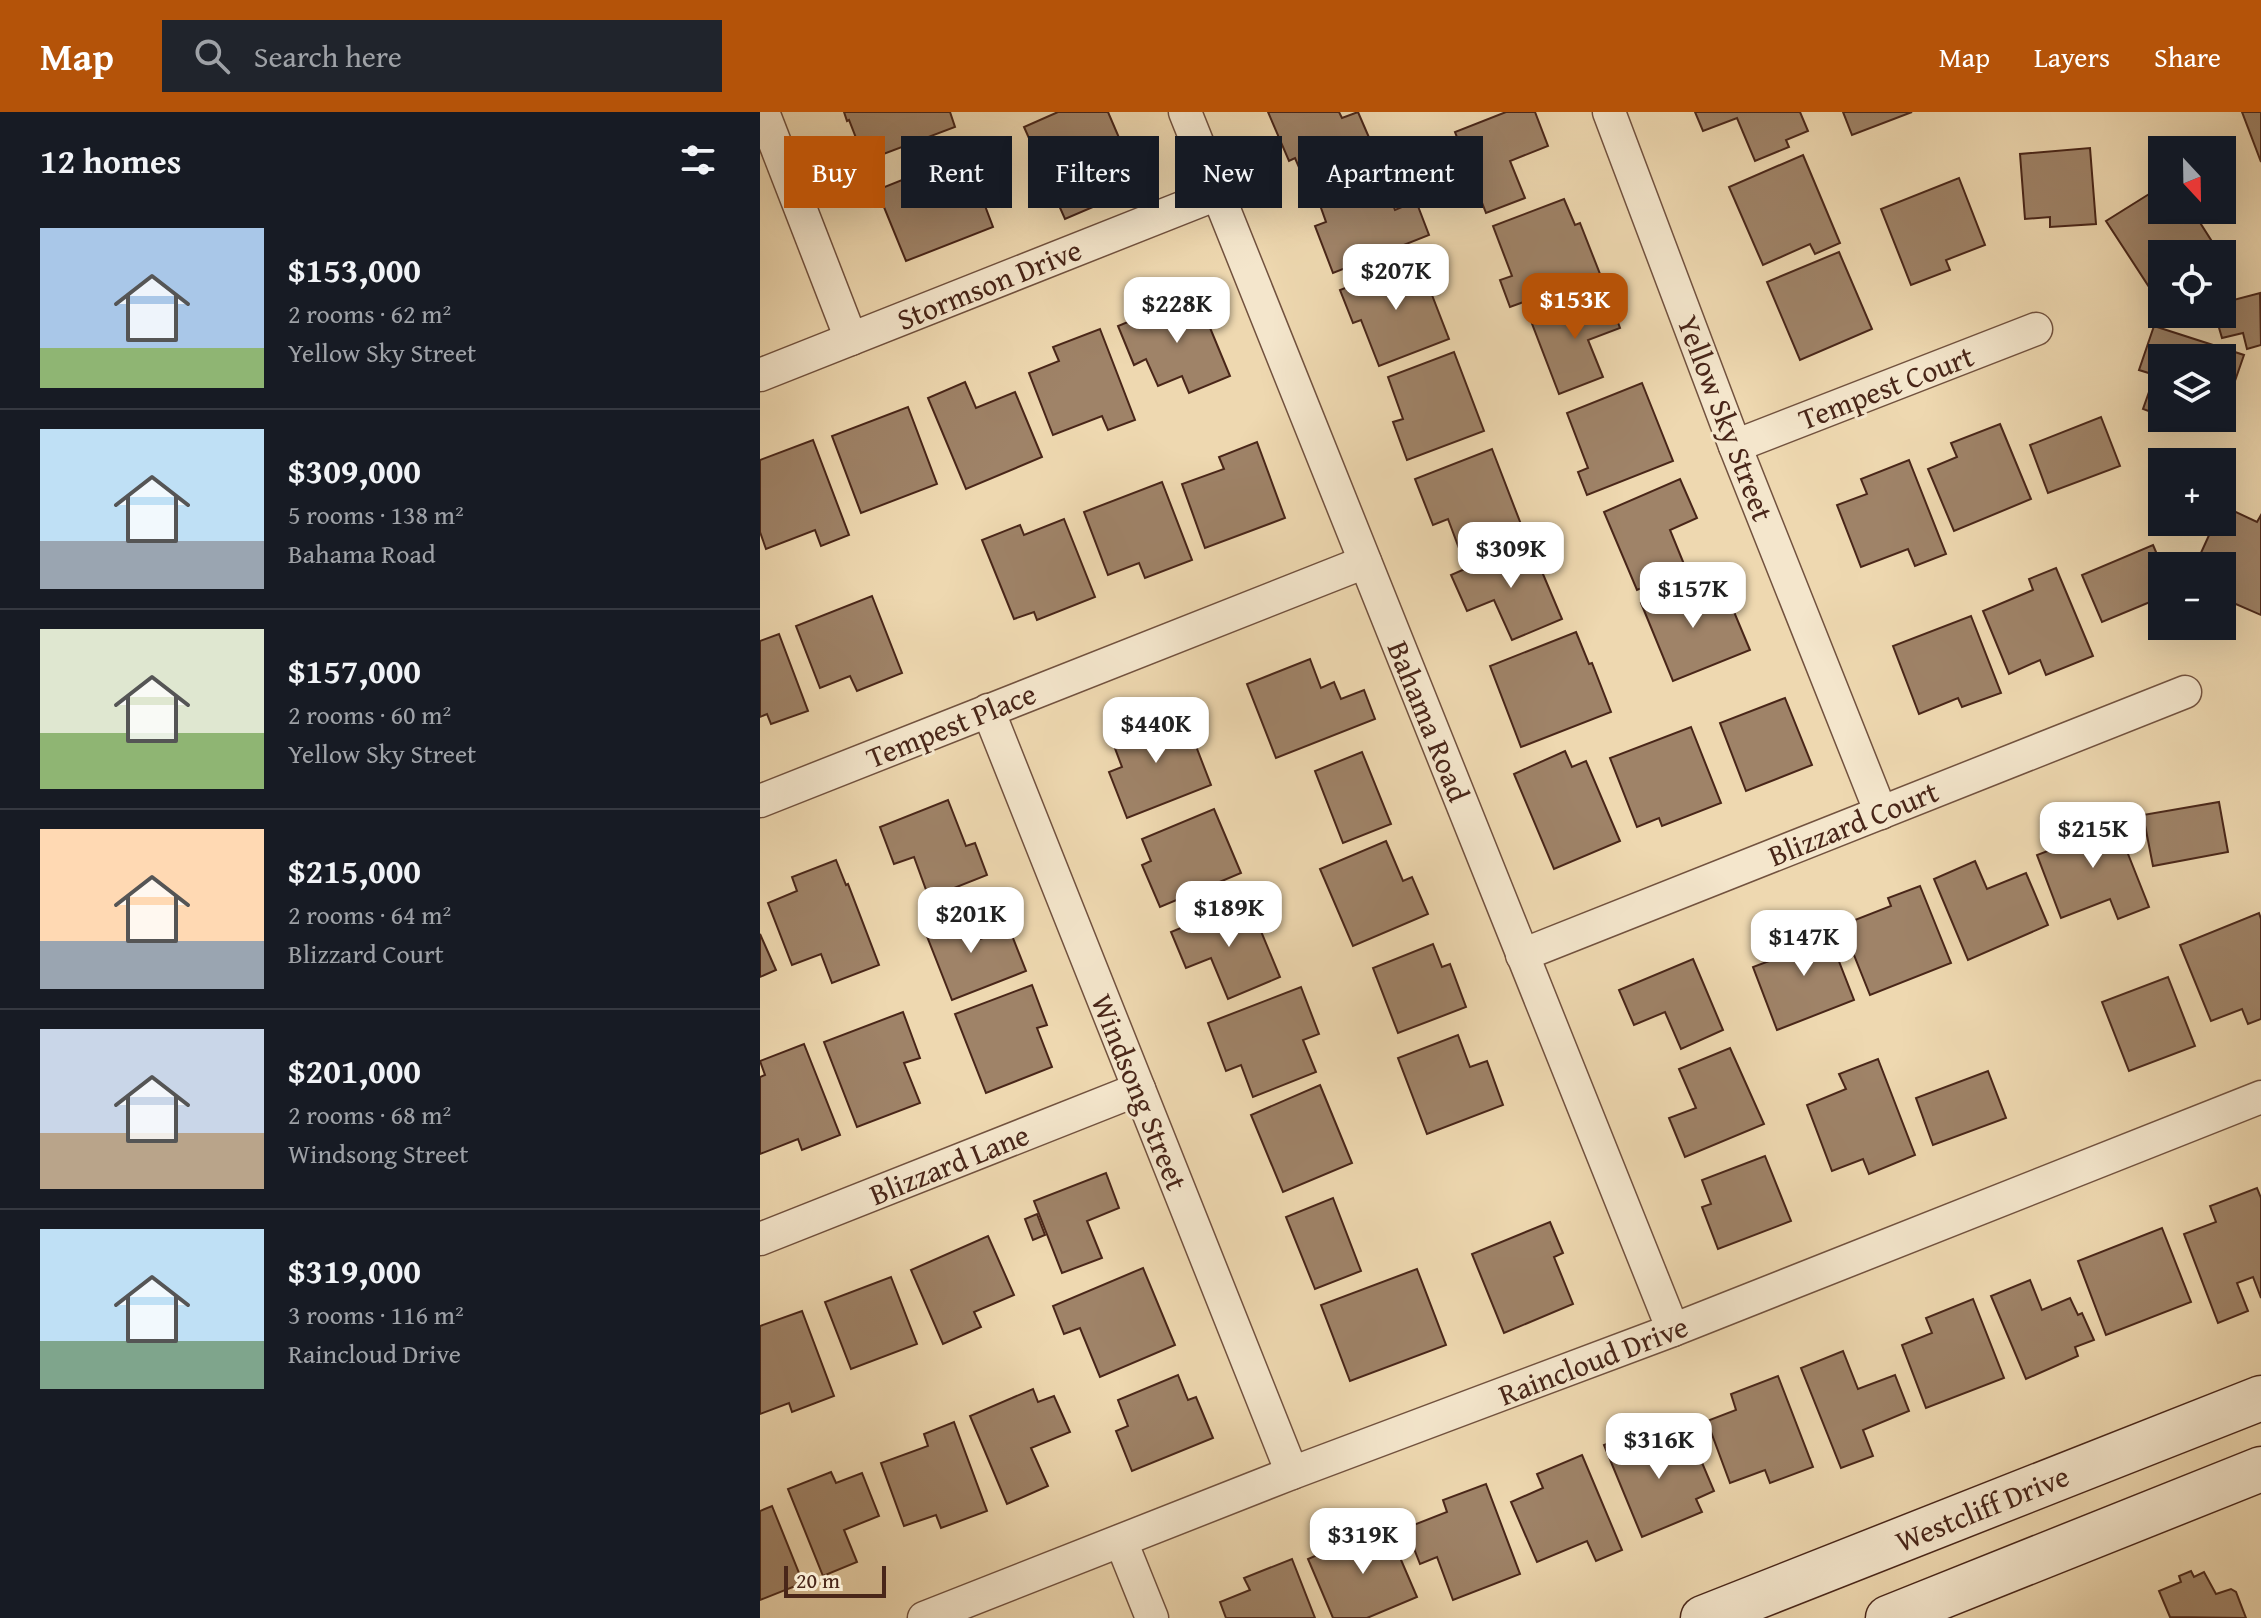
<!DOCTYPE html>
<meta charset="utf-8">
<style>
body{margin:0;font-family:"Gentium Book Plus",serif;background:#20242c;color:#f1f3f6;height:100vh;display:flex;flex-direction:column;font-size:30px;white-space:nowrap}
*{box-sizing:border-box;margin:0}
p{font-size:26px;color:#9ea1a6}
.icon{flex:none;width:44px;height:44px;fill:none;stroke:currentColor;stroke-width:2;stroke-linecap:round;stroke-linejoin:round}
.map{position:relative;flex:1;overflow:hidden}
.drawer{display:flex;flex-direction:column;background:#171b24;width:760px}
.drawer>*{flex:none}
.guide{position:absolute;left:24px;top:24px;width:760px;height:72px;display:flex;gap:16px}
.needle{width:52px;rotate:158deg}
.fabs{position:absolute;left:1388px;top:24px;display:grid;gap:16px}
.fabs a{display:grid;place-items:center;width:88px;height:88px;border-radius:0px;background:#171b24;box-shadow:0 8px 32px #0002;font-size:40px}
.scale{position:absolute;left:24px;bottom:20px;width:102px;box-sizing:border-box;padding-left:8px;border:4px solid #492619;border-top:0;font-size:22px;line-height:28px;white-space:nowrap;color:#492619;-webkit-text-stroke:6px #f4e6cc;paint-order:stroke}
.price{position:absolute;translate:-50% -68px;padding:0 18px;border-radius:16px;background:#fff;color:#222;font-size:26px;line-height:52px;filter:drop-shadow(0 2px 4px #0008)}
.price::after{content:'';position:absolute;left:50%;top:48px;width:24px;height:18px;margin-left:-12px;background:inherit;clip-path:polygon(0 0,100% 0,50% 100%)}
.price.active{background:#b45309;color:#fff}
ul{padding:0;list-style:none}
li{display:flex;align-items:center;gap:24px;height:200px;padding:0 40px}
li+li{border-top:2px solid #363941}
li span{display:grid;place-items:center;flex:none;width:224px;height:160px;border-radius:0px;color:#555}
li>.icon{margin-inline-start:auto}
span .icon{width:96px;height:96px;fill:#fffc;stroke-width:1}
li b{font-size:34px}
h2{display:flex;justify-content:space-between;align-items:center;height:96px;padding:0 40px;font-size:34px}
.pill{padding:0 28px;border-radius:0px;background:#171b24;box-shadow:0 8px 32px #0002;font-size:28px;line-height:72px}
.pill.active{background:#b45309;color:#fff}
header{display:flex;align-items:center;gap:48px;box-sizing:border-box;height:112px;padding:0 40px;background:#b45309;color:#fff}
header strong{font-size:38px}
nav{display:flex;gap:44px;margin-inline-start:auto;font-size:28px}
.search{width:560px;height:72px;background:#20242c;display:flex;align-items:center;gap:20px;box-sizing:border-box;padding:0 28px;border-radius:0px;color:#9ea1a6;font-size:30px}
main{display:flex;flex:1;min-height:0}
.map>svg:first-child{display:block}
</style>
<header>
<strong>Map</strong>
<div class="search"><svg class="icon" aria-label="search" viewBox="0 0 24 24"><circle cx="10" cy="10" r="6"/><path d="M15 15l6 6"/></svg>Search here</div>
<nav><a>Map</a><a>Layers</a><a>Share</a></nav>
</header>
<main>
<section class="drawer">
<h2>12 homes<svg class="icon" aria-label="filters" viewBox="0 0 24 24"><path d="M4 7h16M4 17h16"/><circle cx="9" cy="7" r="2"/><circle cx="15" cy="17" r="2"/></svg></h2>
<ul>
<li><span style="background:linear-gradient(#a9c7e8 75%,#8fb573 0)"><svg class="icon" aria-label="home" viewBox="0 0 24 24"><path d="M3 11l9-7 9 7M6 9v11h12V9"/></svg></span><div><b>$153,000</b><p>2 rooms · 62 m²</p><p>Yellow Sky Street</p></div></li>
<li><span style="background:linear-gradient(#bfe0f5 70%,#9aa5b1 0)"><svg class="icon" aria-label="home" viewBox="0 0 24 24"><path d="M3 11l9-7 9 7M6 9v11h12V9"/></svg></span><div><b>$309,000</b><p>5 rooms · 138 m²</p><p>Bahama Road</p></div></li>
<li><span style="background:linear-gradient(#dfe7d0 65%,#8fb573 0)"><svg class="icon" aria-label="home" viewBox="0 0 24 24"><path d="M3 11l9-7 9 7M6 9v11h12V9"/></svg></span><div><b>$157,000</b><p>2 rooms · 60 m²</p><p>Yellow Sky Street</p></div></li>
<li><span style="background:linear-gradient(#ffd9b3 70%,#9aa5b1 0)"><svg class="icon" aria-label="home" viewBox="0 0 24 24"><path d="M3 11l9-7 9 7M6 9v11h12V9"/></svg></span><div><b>$215,000</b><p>2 rooms · 64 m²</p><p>Blizzard Court</p></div></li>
<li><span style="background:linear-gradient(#c9d6e8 65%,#b9a48a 0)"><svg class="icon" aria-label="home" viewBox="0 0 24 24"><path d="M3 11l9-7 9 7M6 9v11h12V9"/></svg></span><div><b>$201,000</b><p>2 rooms · 68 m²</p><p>Windsong Street</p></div></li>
<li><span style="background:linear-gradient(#bfe0f5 70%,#7fa58c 0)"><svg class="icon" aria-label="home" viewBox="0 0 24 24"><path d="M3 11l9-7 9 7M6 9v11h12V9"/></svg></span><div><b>$319,000</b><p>3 rooms · 116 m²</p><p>Raincloud Drive</p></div></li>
</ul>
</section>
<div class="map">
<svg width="1501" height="1506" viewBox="0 0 1501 1506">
<rect width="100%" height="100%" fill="#eed8b0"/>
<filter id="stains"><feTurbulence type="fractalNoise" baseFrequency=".0025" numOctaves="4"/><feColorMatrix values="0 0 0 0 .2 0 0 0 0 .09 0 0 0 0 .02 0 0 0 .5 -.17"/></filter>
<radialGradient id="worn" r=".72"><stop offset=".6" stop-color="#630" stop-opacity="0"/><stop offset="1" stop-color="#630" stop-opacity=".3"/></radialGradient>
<g fill="#9f8368" stroke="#492619" stroke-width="2">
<path d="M84,0H190L195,15L105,49L89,8L87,9Z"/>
<path d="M298,0H348L363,35L349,41L359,64L326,78L333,95L305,107L264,15Z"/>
<path d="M508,0H579L582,6L598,0L614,37L544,67L535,46L529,49Z"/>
<path d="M746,0H775L788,34L750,49L765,86L726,101L695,20Z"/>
<path d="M935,0H1040L1048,19L1026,28L1029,35L995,49L977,6L943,19Z"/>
<path d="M1083,0H1152L1092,23Z"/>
<path d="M1482,0H1501V50Z"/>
<path d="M1330,36L1336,112L1290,115V105L1265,107L1260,42Z"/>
<path d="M648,40L663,82L636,91L621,50Z"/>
<path d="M1043,43L1080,131L1055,142L1050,132L1003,153L969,75Z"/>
<path d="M192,48L209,91L222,86L233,115L146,149L117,78Z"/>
<path d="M618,54L635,98L656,89L669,123L573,161L555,114L566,110L555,79Z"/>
<path d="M1199,66L1225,133L1186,148L1190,158L1151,173L1121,97Z"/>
<path d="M1402,74V98H1432L1458,139L1453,142H1402V175L1393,181L1346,109Z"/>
<path d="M804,87L815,113L820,111L840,162L750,195L740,168L752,164L733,114Z"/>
<path d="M1079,140L1112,217L1040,248L1007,170Z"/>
<path d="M658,147L689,227L619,254L601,208L593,211L580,178Z"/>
<path d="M847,181L860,216L828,228L843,265L799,282L771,209Z"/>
<path d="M1500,181L1501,233L1487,237L1483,221L1462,226L1455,202H1462V191Z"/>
<path d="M436,182L470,264L429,281L422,264L398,274L386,247L374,253L358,214Z"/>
<path d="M1394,214L1484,243L1469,286L1462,284V246H1402V304L1383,297L1395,263L1379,258Z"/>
<path d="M340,217L375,308L348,318L342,304L293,323L269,261L299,249L293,235Z"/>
<path d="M694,240L724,319L647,348L633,310L643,307L628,265Z"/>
<path d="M205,270L216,296L255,280L282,345L206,377L168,286Z"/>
<path d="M882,271L913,349L827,383L818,360L828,356L807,301Z"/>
<path d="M148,295L177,372L101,401L72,324Z"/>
<path d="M1341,305L1360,354L1288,381L1270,333Z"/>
<path d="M1409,306H1451L1447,318Z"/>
<path d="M1240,312L1271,387L1194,419L1168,357L1197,345L1191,331Z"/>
<path d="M53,328L89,423L61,434L55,418L6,437L0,420V348Z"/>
<path d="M497,330L525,406L445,436L422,372L464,357L459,345Z"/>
<path d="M732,337L762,415L700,439L688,407L673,413L655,367Z"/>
<path d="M1149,348L1186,442L1155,454L1148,437L1101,455L1077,393L1107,382L1101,367Z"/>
<path d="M920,367L937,406L910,418L926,457L877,478L844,400Z"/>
<path d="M402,370L432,448L385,466L379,451L348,463L324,400Z"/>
<path d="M1463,394L1497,410L1501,403V503L1462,486V478L1465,470L1462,469V454H1435L1455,410H1462Z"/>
<path d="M304,407L335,485L277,508L274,500L254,507L222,428L260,413L264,423Z"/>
<path d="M769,429L802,507L752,528L734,488L707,499L691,463Z"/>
<path d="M1393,433L1402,454V485L1342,510L1322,463Z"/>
<path d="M1296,456L1333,544L1286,563L1280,548L1249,562L1223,499L1273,478L1269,467Z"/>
<path d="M944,466L958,500L972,495L990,538L913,569L881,491Z"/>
<path d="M112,484L142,561L97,579L90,564L60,576L36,514Z"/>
<path d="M1211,504L1241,581L1202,595L1198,586L1159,602L1133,534Z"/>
<path d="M816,520L829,552L832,551L851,600L761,635L730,554Z"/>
<path d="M19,522L48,599L11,612L7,602L0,605V529Z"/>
<path d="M550,547L561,576L574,570L581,587L604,578L615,607L516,646L487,572Z"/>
<path d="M1025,586L1052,653L986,679L960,611Z"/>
<path d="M412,599L425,632L434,629L451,673L367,706L349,660L362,655L350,623Z"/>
<path d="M931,615L961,691L902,714L899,706L877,715L850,646Z"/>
<path d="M805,639L812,655L826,649L860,729L794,757L754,662Z"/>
<path d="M602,640L631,712L583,731L555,659Z"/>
<path d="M188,688L206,734L215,731L227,763L169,786L154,745L134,752L120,715Z"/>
<path d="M1459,690L1468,740L1393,754L1383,703Z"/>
<path d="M454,697L481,761L400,795L382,753L391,749L382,727Z"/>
<path d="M1351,699L1389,795L1358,807L1350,787L1301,806L1277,743L1309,731L1304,717Z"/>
<path d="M626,729L643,769L652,765L668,802L593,834L560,757Z"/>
<path d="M76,748L86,773L88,772L119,853L72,871L61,842L32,853L8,791L37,779L32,765Z"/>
<path d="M1215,749L1227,777L1266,761L1288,813L1208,848L1174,767Z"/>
<path d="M1160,774L1191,851L1110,883L1082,813L1131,794L1128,786Z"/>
<path d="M488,788L520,865L468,887L451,846L426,856L411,820Z"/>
<path d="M196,795L210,831L249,816L266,859L192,888L161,809Z"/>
<path d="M1499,801L1501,807V907L1488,912L1482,897L1451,909L1420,833Z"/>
<path d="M1064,811L1094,888L1017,918L993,855L1025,843L1019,829Z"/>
<path d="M0,822L16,858L0,865Z"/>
<path d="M673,832L682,855L690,852L706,895L638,921L613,856Z"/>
<path d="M933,847L963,918L921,937L905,900L874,913L859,878Z"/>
<path d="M1408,865L1435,934L1369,959L1342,890Z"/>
<path d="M272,873L287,913L277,916L292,955L226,981L195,902Z"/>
<path d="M541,875L559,922L543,928L556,960L493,985L481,953L466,959L448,911Z"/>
<path d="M143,900L160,946L144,951L160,991L97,1015L64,930Z"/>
<path d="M698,923L710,955L727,949L743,993L667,1022L638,946Z"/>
<path d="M44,932L80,1023L42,1038L38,1027L0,1042V965L5,963L0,949Z"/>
<path d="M970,936L1004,1012L925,1045L909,1006L936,996L919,957Z"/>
<path d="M1118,947L1155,1043L1109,1062L1103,1047L1072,1059L1047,993L1086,977L1079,962Z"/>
<path d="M1228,959L1246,1006L1173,1033L1156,986Z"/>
<path d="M560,973L592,1051L523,1080L491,1003Z"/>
<path d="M1005,1044L1031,1109L958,1137L942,1095L951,1092L942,1068Z"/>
<path d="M346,1061L359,1096L327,1109L342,1146L302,1161L274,1089Z"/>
<path d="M1497,1076L1501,1086V1186L1493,1165L1477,1171L1488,1199L1458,1211L1424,1122L1456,1110L1450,1094Z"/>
<path d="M573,1086L601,1159L555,1177L526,1105Z"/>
<path d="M277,1102L285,1123L273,1128L265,1107Z"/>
<path d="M790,1110L803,1141L794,1145L813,1192L744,1221L712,1142Z"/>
<path d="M1402,1116L1431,1190L1346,1223L1318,1149Z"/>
<path d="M228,1124L254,1183L214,1200L221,1215L183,1232L151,1158Z"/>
<path d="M383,1156L415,1233L340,1265L320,1216L304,1222L293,1194Z"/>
<path d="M657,1157L686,1233L590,1269L561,1193Z"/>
<path d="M131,1165L157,1232L91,1257L65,1190Z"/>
<path d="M1270,1168L1282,1198L1310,1186L1318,1203L1322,1201L1334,1228L1315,1235L1318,1244L1266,1267L1231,1184Z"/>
<path d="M1213,1187L1244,1266L1166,1296L1142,1233L1172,1221L1166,1206Z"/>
<path d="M42,1199L74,1284L32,1300L29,1291L0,1302V1214Z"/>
<path d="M1083,1239L1098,1277L1135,1263L1149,1299L1103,1318L1113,1344L1081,1356L1041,1256Z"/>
<path d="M418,1263L428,1288L436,1285L453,1326L372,1359L356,1319L368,1314L358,1288Z"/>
<path d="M1018,1264L1053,1355L1010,1371L1005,1358L970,1371L947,1309L976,1298L971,1282Z"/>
<path d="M273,1277L278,1290L294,1284L310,1320L271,1336L288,1374L247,1392L210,1304Z"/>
<path d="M194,1310L227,1399L181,1416L176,1403L144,1414L121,1351L168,1334L164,1322Z"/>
<path d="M883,1317L894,1344L932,1327L954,1379L936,1387L942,1400L882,1425L844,1333Z"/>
<path d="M822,1343L862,1438L836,1449L827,1429L777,1450L751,1390L783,1376L777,1362Z"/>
<path d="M71,1360L76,1371L102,1361L119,1404L84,1418L97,1450L63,1464L28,1377Z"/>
<path d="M726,1372L760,1462L693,1488L677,1445L660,1452L646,1416L687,1400L683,1388Z"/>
<path d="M12,1394L43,1471L0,1488V1399Z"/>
<path d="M626,1413L657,1485L607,1506H573L548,1447Z"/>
<path d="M532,1447L555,1506H466L460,1490L490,1478L484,1466Z"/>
<path d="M1431,1459L1434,1465L1444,1460L1456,1482L1471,1477L1476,1480L1486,1506L1410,1505L1399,1479L1421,1470L1419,1464Z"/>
</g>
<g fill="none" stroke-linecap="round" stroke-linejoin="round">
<defs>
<g id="street">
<path d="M3,0L91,227"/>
<path d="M425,0L913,1218"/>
<path d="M849,0L975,334L1121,701"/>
<path d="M0,263L457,82"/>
<path d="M975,334L1276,217"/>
<path d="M228,598L532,1361"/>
<path d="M0,689L605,450"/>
<path d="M762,843L1425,580"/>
<path d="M0,1127L379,977"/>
<path d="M361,1429L392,1506"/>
<path d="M164,1506L532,1361L913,1218L1501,985"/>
</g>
<g id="secondary">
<path d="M943,1506L1501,1286"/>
<path d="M1128,1506L1501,1357"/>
</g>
</defs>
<use href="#street" stroke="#72523f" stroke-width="35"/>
<use href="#secondary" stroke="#492619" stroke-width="47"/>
<use href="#street" stroke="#f4e6cc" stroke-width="32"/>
<use href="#secondary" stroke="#f4e6cc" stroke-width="44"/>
</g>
<g text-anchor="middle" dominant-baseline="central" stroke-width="6" stroke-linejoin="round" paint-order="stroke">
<g font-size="30" fill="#492619" stroke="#f4e6cc">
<text transform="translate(229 172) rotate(-22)">Stormson Drive</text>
<text transform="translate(1126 275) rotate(-21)">Tempest Court</text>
<text transform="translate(966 306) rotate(69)">Yellow Sky Street</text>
<text transform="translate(669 609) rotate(68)">Bahama Road</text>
<text transform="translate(191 613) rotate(-22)">Tempest Place</text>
<text transform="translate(1093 711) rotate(-22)">Blizzard Court</text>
<text transform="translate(380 980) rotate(68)">Windsong Street</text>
<text transform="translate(189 1052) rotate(-22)">Blizzard Lane</text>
<text transform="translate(833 1248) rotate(-21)">Raincloud Drive</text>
<text transform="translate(1222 1396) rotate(-22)">Westcliff Drive</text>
</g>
</g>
<rect width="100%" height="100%" filter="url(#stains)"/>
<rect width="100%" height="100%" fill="url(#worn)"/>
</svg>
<div class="fabs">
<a><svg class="needle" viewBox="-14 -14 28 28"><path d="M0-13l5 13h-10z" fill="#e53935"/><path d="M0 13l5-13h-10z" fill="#9ea1a6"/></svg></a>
<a><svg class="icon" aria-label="locate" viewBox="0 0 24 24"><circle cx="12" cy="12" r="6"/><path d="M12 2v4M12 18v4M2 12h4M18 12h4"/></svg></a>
<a><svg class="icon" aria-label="layers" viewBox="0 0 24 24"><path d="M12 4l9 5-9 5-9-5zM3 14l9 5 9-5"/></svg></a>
<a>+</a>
<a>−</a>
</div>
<div class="scale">20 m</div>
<b class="price" style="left:636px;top:200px">$207K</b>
<b class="price active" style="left:815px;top:229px">$153K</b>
<b class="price" style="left:417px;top:233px">$228K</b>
<b class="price" style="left:751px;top:478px">$309K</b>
<b class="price" style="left:933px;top:518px">$157K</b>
<b class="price" style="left:396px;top:653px">$440K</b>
<b class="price" style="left:1333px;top:758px">$215K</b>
<b class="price" style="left:469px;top:837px">$189K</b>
<b class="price" style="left:211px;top:843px">$201K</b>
<b class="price" style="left:1044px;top:866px">$147K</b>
<b class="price" style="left:899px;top:1369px">$316K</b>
<b class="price" style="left:603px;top:1464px">$319K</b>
<div class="guide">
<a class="pill active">Buy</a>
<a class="pill">Rent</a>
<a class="pill">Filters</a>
<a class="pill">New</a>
<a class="pill">Apartment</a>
</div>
</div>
</main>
